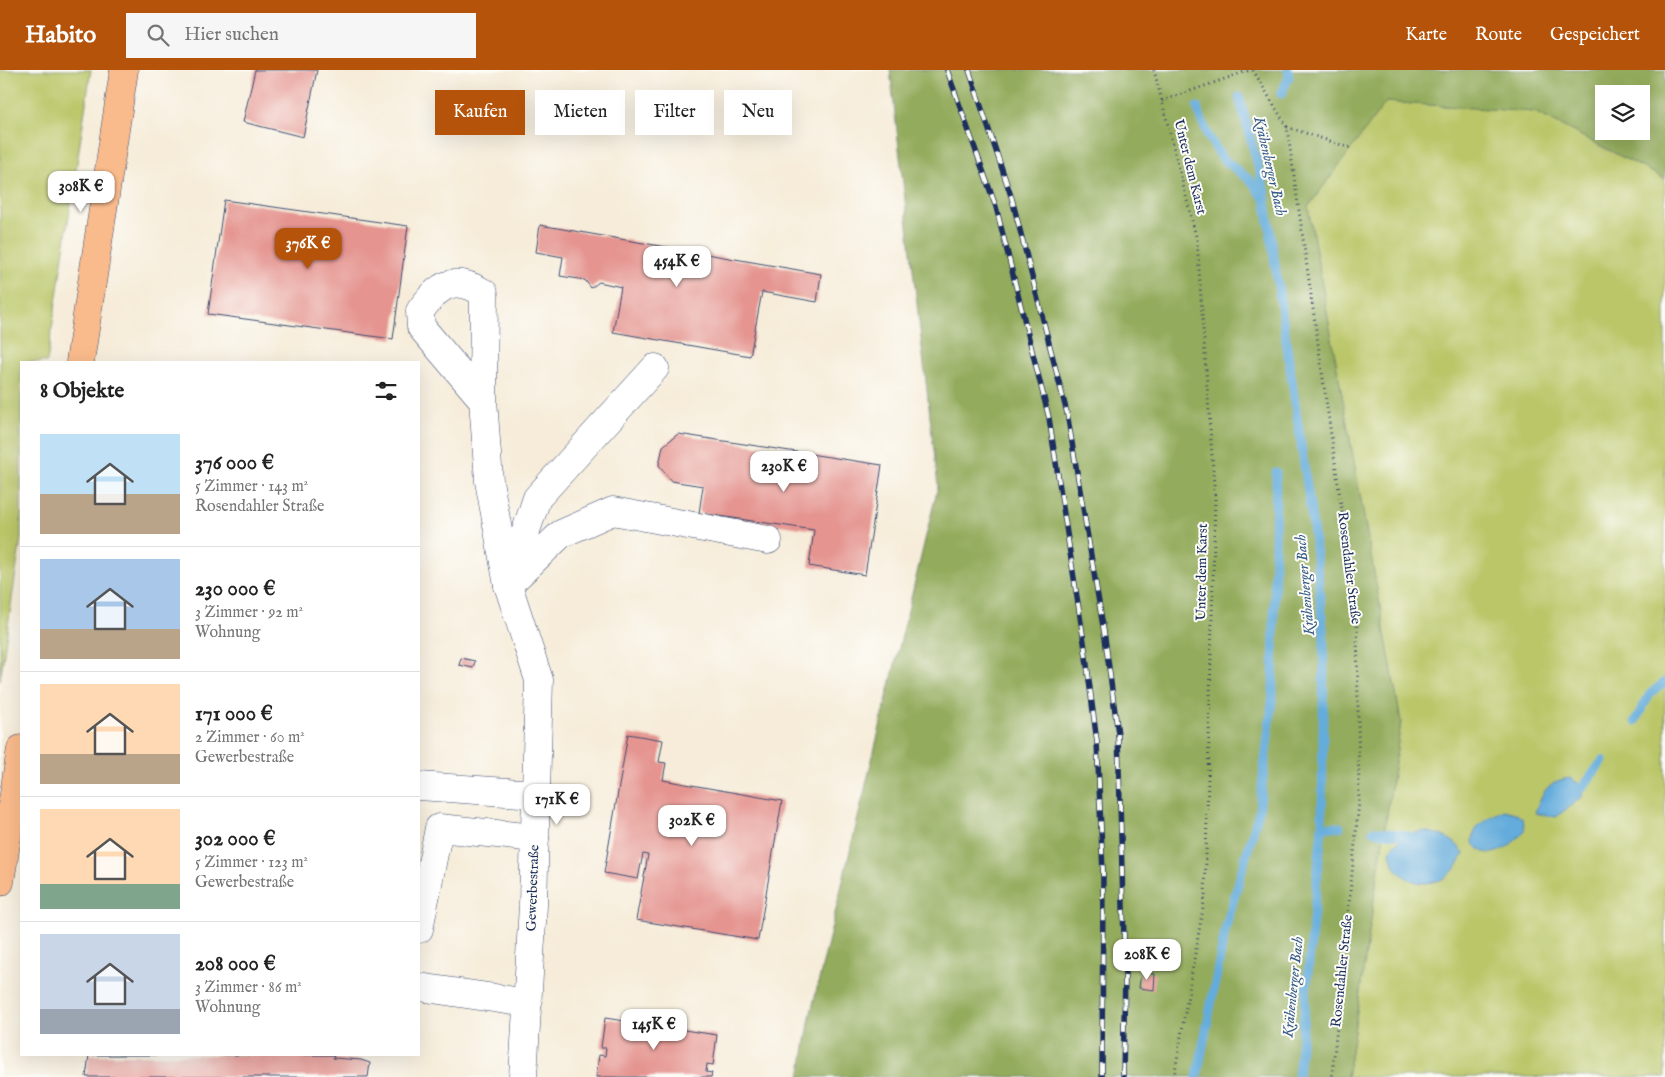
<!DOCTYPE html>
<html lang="de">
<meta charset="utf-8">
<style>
body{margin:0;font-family:"IM FELL English",serif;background:#f6f6f6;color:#222;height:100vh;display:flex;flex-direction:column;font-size:19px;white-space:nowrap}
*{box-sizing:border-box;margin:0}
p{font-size:16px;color:#767676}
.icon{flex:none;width:28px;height:28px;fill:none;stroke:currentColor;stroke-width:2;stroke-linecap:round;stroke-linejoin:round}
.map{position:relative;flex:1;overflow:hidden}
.panel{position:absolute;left:20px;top:291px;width:400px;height:695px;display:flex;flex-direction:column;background:#fff;border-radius:0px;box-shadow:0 5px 20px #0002}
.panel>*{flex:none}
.top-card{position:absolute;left:435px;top:20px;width:475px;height:45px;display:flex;gap:10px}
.controls{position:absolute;left:1595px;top:15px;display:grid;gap:10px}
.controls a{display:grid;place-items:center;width:55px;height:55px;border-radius:0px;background:#fff;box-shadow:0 5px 20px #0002;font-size:25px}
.price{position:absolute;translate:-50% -42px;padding:0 11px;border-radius:10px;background:#fff;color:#222;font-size:16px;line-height:32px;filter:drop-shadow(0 1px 2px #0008)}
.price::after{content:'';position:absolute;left:50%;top:30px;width:15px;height:11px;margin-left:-8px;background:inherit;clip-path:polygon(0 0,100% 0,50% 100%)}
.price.on{background:#b45309;color:#fff}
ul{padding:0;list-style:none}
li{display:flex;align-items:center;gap:15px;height:125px;padding:0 20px}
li+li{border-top:1px solid #e0e0e0}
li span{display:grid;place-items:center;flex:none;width:140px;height:100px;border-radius:0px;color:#555}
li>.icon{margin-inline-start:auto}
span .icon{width:60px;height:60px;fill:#fffc;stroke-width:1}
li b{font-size:21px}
h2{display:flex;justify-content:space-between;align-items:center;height:60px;padding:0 20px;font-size:21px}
.pill{padding:0 18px;border-radius:0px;background:#fff;box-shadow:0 5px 20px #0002;font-size:18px;line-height:45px}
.pill.on{background:#b45309;color:#fff}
header{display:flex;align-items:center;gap:30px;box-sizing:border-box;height:70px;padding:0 25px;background:#b45309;color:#fff}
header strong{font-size:24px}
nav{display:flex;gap:28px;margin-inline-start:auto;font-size:18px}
.search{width:350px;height:45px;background:#f6f6f6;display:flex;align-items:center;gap:12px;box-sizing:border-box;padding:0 18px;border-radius:0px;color:#767676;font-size:19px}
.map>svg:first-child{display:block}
</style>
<header>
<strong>Habito</strong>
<div class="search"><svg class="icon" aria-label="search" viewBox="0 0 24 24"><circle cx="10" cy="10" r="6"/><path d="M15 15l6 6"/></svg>Hier suchen</div>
<nav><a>Karte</a><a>Route</a><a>Gespeichert</a></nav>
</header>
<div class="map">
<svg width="1665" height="1007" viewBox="0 0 1665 1007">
<rect width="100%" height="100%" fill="#fdfcf7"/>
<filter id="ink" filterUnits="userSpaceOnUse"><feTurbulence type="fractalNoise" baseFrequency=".02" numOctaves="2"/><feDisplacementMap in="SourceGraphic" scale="10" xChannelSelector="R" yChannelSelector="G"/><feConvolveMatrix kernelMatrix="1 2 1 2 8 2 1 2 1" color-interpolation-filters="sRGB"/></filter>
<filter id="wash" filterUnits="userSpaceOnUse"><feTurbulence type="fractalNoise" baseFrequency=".0096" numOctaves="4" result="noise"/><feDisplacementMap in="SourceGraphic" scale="20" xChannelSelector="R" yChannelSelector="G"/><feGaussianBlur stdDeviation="1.12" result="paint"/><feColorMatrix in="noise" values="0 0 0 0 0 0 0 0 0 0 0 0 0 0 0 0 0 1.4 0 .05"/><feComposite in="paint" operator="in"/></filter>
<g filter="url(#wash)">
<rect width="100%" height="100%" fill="#f6ecd9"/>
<g fill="#bac667" stroke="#6a7a62">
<path d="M0,0H91L47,292H21V468L0,610Z"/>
<path d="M1385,32L1535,42L1665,109V1007H1347L1401,652L1308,137Z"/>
</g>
<path fill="#93ab5c" stroke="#576d5d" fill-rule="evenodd" d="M890,0H1665V109L1535,42L1386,32L1308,137L1401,652L1347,1007H800L810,947L938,416ZM1604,24H1641V61H1604Z"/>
<g fill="#63acdb" stroke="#3f6e9c">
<path d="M1571,708L1583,717V726L1556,747L1535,743C1542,722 1548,710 1571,708Z"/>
<path d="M1504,740L1515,743L1523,749L1525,760C1516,771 1497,789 1482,781C1479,780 1476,775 1473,773C1472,754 1489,748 1504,740Z"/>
<path d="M1421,761C1438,763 1455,768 1464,784C1461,789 1458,796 1454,800C1432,824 1393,813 1390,781L1400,769Z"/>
</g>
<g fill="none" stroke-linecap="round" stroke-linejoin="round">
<g stroke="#63acdb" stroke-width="9">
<path d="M1281,24L1289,7L1288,0"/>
<path d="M1239,27L1264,118L1314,464L1324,569L1322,757L1298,1007"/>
<path d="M1197,37L1208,66L1222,88L1252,112L1264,128"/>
<path d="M1635,651L1650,624L1665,612"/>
<path d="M1583,717L1603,690"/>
<path d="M1322,757H1340"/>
<path d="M1373,761L1410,766"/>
<path d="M1197,1007L1226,856L1259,741L1273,624L1276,402"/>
</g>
</g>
<g id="blocks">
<g fill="#e59490">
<path d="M255,0H317L303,67L243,52Z"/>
<path d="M224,130L408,156L393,269L208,244Z"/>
<path d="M540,155L821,204L817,232L762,222L750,286L613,262L621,217L599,212L591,218L585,210L560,206L563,187L536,182Z"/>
<path d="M678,364L882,395L865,505L809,496L814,460L699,443L703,416L671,411L659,395L663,376Z"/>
<path d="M461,588L475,591L473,598L459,595Z"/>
<path d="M628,664L663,670L659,692L666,693L663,710L782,731L758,870L636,850L648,785L643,784L638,809L604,803Z"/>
<path d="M1141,902L1155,904L1154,920L1139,918Z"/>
<path d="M605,948L717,965L713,995L707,994L706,1002L712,1003L711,1007H596L599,985L605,986L606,978H601Z"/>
<path d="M89,985H334L333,988L361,990L370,993L368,1007H86Z"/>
</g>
</g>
</g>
<g filter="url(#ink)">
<use href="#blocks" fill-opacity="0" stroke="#3c4b70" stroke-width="1"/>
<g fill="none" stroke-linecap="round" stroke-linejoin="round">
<defs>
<g id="minor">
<path d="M483,330L421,257L420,241C439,215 453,204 484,223L483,330L489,411L508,515L539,610L533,835L523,1007"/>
<path d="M509,511L537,428L655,298"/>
<path d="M508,515L561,464L613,441L768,470"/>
<path d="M419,716L536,724"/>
<path d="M419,859L439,758L535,768"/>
<path d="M419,917L528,933"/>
</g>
<g id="major">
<path d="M80,292L124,0"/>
<path d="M0,812L21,679"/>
</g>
</defs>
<use href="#minor" stroke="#3c4b70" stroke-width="29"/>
<use href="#major" stroke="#3c4b70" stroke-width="29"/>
<g stroke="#3c4b70" stroke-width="3" stroke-dasharray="1 4" stroke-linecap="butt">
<path d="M1154,0L1197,170L1215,429L1205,826L1174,1007"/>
<path d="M1253,0L1287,57L1357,546L1359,732L1332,1007"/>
<path d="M1162,31L1250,0"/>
<path d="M1287,57L1351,78"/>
</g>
<use href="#minor" stroke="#fff" stroke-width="28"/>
<use href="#major" stroke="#fabb8c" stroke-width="28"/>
<defs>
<g id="rail">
<path d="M947,0L996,137L1049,348L1084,572L1097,672L1103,802L1102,1007"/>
<path d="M969,0L1012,129L1067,343L1105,568L1118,664L1125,903L1123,1007"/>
</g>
</defs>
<use href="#rail" stroke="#1b2f5e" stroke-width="5.5"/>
<use href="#rail" stroke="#fdfcf7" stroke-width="4" stroke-dasharray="11" stroke-linecap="butt"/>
</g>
</g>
<g text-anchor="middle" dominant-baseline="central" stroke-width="4" stroke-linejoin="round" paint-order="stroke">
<g font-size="14" fill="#1b2f5e" stroke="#fdfcf7">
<text transform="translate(1190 97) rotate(76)">Unter dem Karst</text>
<text transform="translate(1349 498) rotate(83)">Rosendahler Straße</text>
<text transform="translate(1202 502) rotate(-89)">Unter dem Karst</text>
<text transform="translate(533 818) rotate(-88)">Gewerbestraße</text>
<text transform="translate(1342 901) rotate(-84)">Rosendahler Straße</text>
</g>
<g font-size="15" font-style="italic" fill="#345b8a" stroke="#fdfcf7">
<text transform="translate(1270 96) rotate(77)">Krähenberger Bach</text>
<text transform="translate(1305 515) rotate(-95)">Krähenberger Bach</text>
<text transform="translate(1293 917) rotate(-84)">Krähenberger Bach</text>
</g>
</g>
</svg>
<div class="controls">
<a><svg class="icon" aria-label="layers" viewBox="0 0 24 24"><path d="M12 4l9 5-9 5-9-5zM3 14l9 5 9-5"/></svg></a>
</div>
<b class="price" style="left:81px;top:143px">308K €</b>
<b class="price on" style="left:308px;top:200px">376K €</b>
<b class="price" style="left:677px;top:218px">454K €</b>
<b class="price" style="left:784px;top:423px">230K €</b>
<b class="price" style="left:557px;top:756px">171K €</b>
<b class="price" style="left:692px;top:777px">302K €</b>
<b class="price" style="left:1147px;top:911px">208K €</b>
<b class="price" style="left:654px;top:981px">145K €</b>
<div class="top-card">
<a class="pill on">Kaufen</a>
<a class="pill">Mieten</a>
<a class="pill">Filter</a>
<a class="pill">Neu</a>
</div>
<section class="panel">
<h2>8 Objekte<svg class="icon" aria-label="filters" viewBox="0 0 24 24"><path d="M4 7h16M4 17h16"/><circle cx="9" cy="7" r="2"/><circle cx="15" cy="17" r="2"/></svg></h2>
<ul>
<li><span style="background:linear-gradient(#bfe0f5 60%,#b9a48a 0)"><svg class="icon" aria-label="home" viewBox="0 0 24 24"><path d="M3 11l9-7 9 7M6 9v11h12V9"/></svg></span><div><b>376 000 €</b><p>5 Zimmer · 143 m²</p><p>Rosendahler Straße</p></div></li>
<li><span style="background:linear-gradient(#a9c7e8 70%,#b9a48a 0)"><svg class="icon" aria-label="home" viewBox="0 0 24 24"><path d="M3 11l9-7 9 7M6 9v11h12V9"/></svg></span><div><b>230 000 €</b><p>3 Zimmer · 92 m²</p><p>Wohnung</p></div></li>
<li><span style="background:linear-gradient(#ffd9b3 70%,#b9a48a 0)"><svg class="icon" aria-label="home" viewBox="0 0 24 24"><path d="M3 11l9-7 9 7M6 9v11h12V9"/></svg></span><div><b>171 000 €</b><p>2 Zimmer · 60 m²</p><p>Gewerbestraße</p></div></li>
<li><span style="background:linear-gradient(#ffd9b3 75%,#7fa58c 0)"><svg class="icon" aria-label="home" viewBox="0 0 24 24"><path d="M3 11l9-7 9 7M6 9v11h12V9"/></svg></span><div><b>302 000 €</b><p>5 Zimmer · 123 m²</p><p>Gewerbestraße</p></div></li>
<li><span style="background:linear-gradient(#c9d6e8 75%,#9aa5b1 0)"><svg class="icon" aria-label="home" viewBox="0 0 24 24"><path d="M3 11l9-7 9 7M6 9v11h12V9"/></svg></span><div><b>208 000 €</b><p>3 Zimmer · 86 m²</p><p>Wohnung</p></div></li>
</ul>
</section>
</div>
